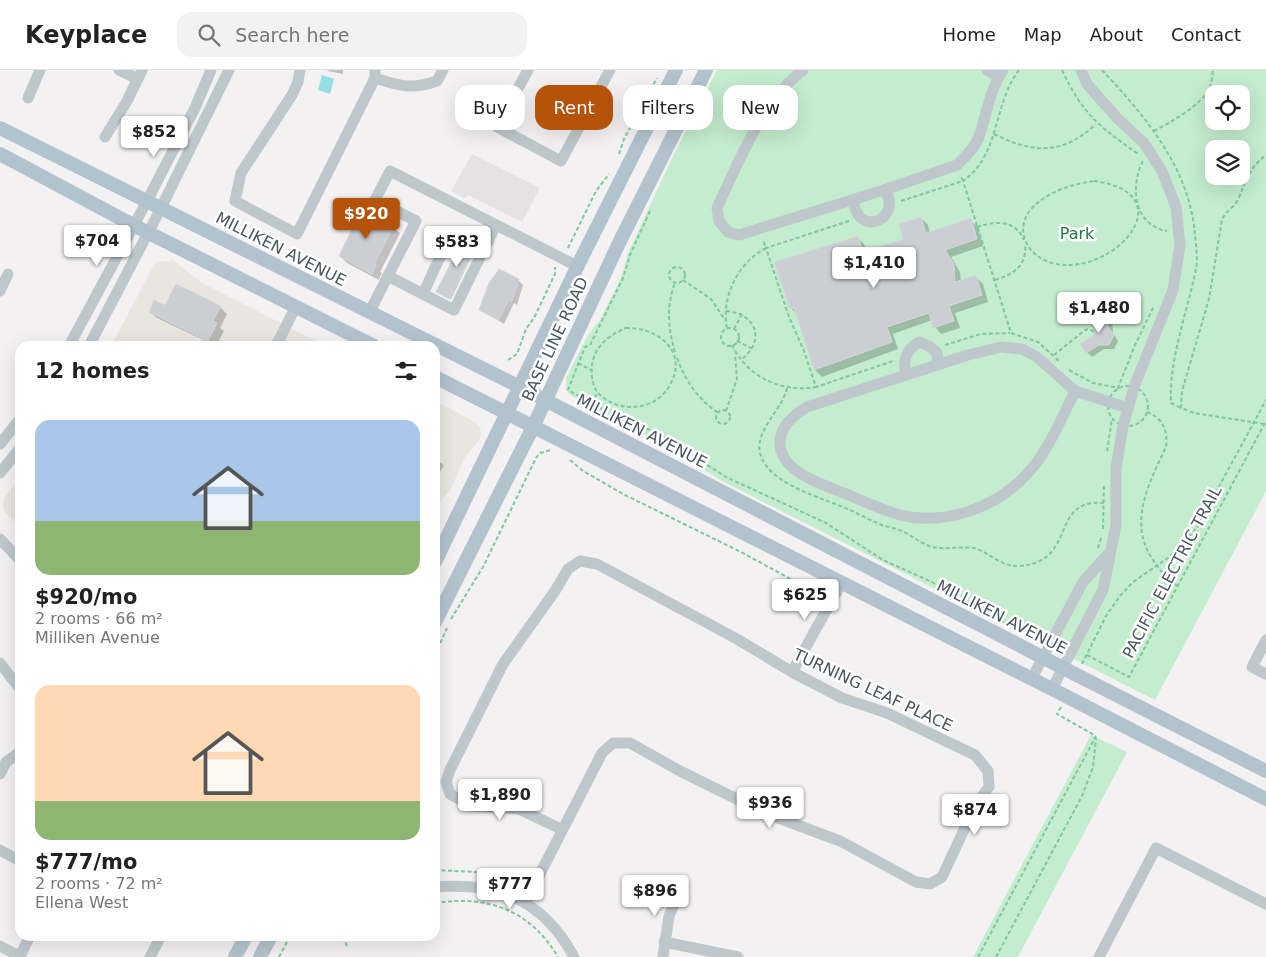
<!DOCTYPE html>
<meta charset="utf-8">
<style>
body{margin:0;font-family:"DejaVu Sans",sans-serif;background:#f2f2f2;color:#222;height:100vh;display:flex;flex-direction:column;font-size:19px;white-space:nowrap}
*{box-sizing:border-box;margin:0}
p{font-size:16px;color:#767676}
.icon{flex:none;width:28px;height:28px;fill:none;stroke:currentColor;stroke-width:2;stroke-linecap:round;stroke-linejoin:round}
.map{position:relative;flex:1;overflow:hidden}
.side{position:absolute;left:15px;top:271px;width:425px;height:600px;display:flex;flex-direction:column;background:#fff;border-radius:15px;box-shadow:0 5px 20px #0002}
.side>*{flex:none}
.hud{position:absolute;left:455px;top:15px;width:475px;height:45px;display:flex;gap:10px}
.buttons{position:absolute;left:1205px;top:15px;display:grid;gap:10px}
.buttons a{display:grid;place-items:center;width:45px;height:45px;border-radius:10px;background:#fff;box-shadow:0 5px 20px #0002;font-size:25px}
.price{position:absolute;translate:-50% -42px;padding:0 11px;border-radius:5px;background:#fff;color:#222;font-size:16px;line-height:32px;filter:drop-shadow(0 1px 2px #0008)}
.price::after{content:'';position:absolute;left:50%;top:30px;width:15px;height:11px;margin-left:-8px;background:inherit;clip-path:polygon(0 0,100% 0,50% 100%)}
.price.active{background:#b45309;color:#fff}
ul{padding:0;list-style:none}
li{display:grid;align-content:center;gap:10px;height:265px;padding:0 20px}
li span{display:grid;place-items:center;height:155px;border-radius:15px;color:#555}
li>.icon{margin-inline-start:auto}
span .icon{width:90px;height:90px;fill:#fffc;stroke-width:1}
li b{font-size:21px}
h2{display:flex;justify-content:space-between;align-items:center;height:60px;padding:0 20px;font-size:21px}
.pill{padding:0 18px;border-radius:15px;background:#fff;box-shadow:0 5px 20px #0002;font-size:18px;line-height:45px}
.pill.active{background:#b45309;color:#fff}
header{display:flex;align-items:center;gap:30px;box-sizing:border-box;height:70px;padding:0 25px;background:#fff;border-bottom:1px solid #e0e0e0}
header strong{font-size:24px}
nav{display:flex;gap:28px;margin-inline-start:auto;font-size:18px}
.search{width:350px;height:45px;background:#f2f2f2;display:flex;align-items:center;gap:12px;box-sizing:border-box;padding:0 18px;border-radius:15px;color:#767676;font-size:19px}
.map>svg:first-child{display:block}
</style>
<header>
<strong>Keyplace</strong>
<div class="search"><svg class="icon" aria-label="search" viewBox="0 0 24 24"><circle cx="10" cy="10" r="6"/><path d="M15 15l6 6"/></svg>Search here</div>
<nav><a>Home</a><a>Map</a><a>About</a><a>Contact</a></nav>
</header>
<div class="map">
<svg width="1266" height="887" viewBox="0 0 1266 887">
<rect width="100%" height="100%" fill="#f3f1f1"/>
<g fill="#e9e5df">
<path d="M172,189L202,213L312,269L335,276H111L154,195L162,191L169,192Z"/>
<path d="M435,331L475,352L480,357L481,364L479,370L465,387L450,420L435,438Z"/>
<path d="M20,407V458L4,441L3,434L4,428Z"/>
</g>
<path fill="#e4e2e2" d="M472,84L540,118L522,152L468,125L465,128L451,121Z"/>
<g fill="#c4ecce" fill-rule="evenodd">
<path d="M717,0H1266V421L1155,630L722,411L665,376L570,325L566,319V308L588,265L600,250L621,208L628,183L673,86ZM1214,24H1241V51H1214ZM1214,79H1241V106H1214Z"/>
<path d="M1091,665L1127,682L1018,887H973Z"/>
</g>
<path fill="#94dfe5" d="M322,5L334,9L330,24L318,20Z"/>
<g fill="#0003">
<path d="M327,0H343V4L328,1Z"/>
<path d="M373,142L400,163L380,202L382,203L379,210L347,193L340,186Z"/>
<path d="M921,148L928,155L930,163L970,150L977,156L983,176L951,187L960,202L961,212L976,207L983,214L988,232L955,243L960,258L941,264L935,257L932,250L893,264L898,279L822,307L815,300L797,245L791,238L858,168L864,174L867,182L905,170Z"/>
<path d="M477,175L451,229L438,223Z"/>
<path d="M518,210L523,215L517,235L514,233L504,254L480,239Z"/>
<path d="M176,215L220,237L227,244L220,258L224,261L216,276L157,248L150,242L165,237Z"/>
<path d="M1107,244L1112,249L1113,263L1118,271L1114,279H1104L1092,287L1087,282Z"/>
<path d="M435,389L444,395L439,404L435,402Z"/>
</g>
<g fill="#cbcfd3" stroke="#d5d8db">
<path d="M363,136L374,141L372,144L394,155L374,194L376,195L372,204L339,186Z"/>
<path d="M921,147L926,163L971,148L977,169L945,180L954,194L955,212L976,205L982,225L949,236L954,251L933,258L929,243L887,257L892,272L814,300L794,238L790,239L774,192L858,166L863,182L903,169L899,154Z"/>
<path d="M468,169L478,174L449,229L436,222L462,171Z"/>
<path d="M499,199L519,209L512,231L509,229L498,250L479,240L489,213Z"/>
<path d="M176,214L221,236L213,251L217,253L208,271L149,242L154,230L165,235Z"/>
<path d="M1107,242L1108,257L1114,265L1109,275H1099L1086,283L1080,274L1093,266L1097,258L1096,243Z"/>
</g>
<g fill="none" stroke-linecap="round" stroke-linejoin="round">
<g stroke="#7ec89a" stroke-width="2" stroke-dasharray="4 2.5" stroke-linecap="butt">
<path d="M1019,0C992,36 1001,84 963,111L1011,263L1038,272L1060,292"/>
<path d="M1062,0C1083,45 1099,56 1138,84"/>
<path d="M1102,0C1146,47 1190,99 1195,165C1196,176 1198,188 1196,199C1187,243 1169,288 1171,333L1181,338"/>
<path d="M1154,61C1169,53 1202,35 1209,19C1212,13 1212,6 1213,0"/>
<path d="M994,64C1033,84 1063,85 1096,54"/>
<path d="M619,84L624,69L657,8"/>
<path d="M1143,91C1130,116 1133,155 1167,161"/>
<path d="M1094,111C1185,123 1117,205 1056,194C1026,188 1011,157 1035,135C1052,120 1073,114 1094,111Z"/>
<path d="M901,131L963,111L961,106"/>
<path d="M650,141L630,185L623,208L590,275L585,277L568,320L620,349L656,362L726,407L826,453L883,490L932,512L966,533"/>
<path d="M849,151L766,178L789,247L804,281L816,317L893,291"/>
<path d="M977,157C995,151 1015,149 1024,170"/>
<path d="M568,178L596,121L609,104"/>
<circle cx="677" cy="205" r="8"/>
<path d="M683,210L711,229L725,250"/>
<path d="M995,210C1014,204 1027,196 1025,174"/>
<path d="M726,241C756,243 766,270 742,289"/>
<path d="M626,258C656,257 688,280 671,313C658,340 621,345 599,324C595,321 593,313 592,307C589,282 604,267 626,258Z"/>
<path d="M727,258C721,226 738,193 766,178L763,170"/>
<circle cx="730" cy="267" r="9"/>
<path d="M734,259L742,244"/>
<path d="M737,271L753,279"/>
<path d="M732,275C747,307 782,323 816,317"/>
<path d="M945,275L981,264L1010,263"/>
<path d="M675,282C668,259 666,235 675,213"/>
<path d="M1054,285L1085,260L1089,259L1094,262"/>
<path d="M677,288C685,310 698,329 717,342"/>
<path d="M508,290L517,284L526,259L534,248L555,204V197"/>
<path d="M578,293L591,300"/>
<path d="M1069,300L1093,313L1118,318L1135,275L1153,238"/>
<circle cx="1128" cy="336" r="20"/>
<path d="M787,318C782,341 755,359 760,383C768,415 824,428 850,440C859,444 868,449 877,453C886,457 897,458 906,463C915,468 922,474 932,477C946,480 960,476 974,478C989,482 1001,497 1018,496C1079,493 1048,428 1104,433"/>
<path d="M592,334L597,323"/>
<circle cx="723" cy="347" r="7"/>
<path d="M726,341L737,309L735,284"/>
<path d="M1147,342C1163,348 1168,361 1166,377C1148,415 1126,456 1156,494C1162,503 1169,511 1178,516"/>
<path d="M1264,354L1194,343L1181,338L1182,321L1209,229L1222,149C1226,142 1233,138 1237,131C1247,111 1247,100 1266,85"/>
<path d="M1107,381L1112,349"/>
<path d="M570,390L583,401L625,425L741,482L809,519"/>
<path d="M1103,459L1104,414"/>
<path d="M1098,478L1101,468"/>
<path d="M994,548L1038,566L1043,564"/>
<path d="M451,549L483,497L536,388L540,383L551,380"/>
<path d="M435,585L447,558"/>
<path d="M1087,585L1129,607L1266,351"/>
<path d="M1082,594L1106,546L1120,526L1133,512L1168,488L1196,459L1266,330"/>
<path d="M1061,637L1057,644L1096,666"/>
<path d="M435,800L475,802L515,813"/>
<path d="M435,833C488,825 530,840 558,887"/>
<path d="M344,866L347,877"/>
<path d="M279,887L290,866"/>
<path d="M978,887L1096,666"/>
<path d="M996,887L1082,726L1093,697L1096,668"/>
</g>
<g stroke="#bec7cc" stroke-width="11">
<path d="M119,0L138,9"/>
<path d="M300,0L298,12L292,25L241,103L235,131L297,164L375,8V0"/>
<path d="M528,0L497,57L561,91L610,0"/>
<path d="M803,0C763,30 738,93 717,138L719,151L728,162L739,165L884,120L957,95C965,87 975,78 979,67C987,44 989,21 1003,0"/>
<path d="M987,0L999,6"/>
<path d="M375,8C401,16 411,20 437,11L443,0"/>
<path d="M28,28L40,0"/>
<path d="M105,67L127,31L142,0"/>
<path d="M853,130C859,172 905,145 884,120"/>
<path d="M388,206L454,240L496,155"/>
<path d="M0,221L8,204"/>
<path d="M423,224C431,208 445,167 463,162C471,160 481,167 489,171"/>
<path d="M369,243L416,151L375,130L390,101L577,196"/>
<path d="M69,276L147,131L195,38L211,0"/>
<path d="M89,276L161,138L229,0"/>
<path d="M276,276L296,236"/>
<path d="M906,305C902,290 906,280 919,272L929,276L937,283L938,294"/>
<path d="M1075,321C1061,349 1048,383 1025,406C995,438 944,456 900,445C883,440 867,433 851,426C832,418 796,407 785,389C771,367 788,348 807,337L968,285L1001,277L1022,279L1037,287L1075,321L1128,338"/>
<path d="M0,374L20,349"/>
<path d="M0,403L20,378"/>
<path d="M0,469L20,490"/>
<path d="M1266,570L1252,597L1266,604"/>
<path d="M0,593L20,619"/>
<path d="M792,602L842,512"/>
<path d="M1032,608L1083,512L1111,481"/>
<path d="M1052,619L1103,520L1116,455V398L1123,356L1134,317L1173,220L1180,175L1176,137L1162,101L1144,73L1118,49L1087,14L1081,0"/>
<path d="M0,704L6,692L20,682"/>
<path d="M0,780L20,791"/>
<path d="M435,817C498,812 543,829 574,887"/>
<path d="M525,833L602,683L613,673H630L680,701L765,743L840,771L916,812L930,814L942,807L976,734L989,717L988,701L975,685L887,643L842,628L792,602L737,569L597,494L580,491L568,499L555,521L503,594L450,700L446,712L450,724L471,736L519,739L561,759"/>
<path d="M664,872L738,887"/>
<path d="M0,876L21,887"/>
<path d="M20,886L30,866"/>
<path d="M150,887L161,866"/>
<path d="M663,887L669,846L683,815"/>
<path d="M1099,887L1156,778L1266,834"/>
</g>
<g stroke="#b3c3cd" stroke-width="14">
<path d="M0,58L518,316L1063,598L1266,701"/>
<path d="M0,84L133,155L374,276"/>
<path d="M435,307L1052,619L1266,729"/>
<path d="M435,492L582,187L676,0"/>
<path d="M435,552L533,357L619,173L706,0"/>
<path d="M235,887L246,866"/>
<path d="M260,887L271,866"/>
</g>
</g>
<g text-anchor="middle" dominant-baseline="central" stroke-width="5" stroke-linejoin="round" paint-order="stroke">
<g font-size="16" fill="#1f7941" stroke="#fff">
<text x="1077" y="163">Park</text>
</g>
<g font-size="16" fill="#4a565d" stroke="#fff">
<text transform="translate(281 179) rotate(27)">MILLIKEN AVENUE</text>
<text transform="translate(555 269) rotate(-65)">BASE LINE ROAD</text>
<text transform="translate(642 361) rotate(27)">MILLIKEN AVENUE</text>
<text transform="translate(1172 502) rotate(-62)">PACIFIC ELECTRIC TRAIL</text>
<text transform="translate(1002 547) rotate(27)">MILLIKEN AVENUE</text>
<text transform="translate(873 620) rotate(25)">TURNING LEAF PLACE</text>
</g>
</g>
</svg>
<div class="buttons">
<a><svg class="icon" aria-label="locate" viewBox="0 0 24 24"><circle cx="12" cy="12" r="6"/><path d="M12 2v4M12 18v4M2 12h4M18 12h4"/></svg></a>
<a><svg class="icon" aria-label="layers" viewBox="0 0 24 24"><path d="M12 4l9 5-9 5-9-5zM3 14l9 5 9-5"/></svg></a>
</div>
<b class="price" style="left:154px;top:88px">$852</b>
<b class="price active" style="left:366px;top:170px">$920</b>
<b class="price" style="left:97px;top:197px">$704</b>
<b class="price" style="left:457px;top:198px">$583</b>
<b class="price" style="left:874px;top:219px">$1,410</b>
<b class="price" style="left:1099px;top:264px">$1,480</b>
<b class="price" style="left:805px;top:551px">$625</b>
<b class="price" style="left:500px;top:751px">$1,890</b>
<b class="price" style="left:770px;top:759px">$936</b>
<b class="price" style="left:975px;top:766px">$874</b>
<b class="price" style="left:510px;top:840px">$777</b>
<b class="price" style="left:655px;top:847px">$896</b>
<div class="hud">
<a class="pill">Buy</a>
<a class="pill active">Rent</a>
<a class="pill">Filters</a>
<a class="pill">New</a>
</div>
<section class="side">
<h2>12 homes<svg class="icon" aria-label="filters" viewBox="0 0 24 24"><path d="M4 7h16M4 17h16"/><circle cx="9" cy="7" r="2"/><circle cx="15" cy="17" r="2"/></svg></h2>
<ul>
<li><span style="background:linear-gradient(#a9c7e8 65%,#8fb573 0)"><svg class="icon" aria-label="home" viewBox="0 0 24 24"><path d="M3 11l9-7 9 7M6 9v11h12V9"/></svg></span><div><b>$920/mo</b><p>2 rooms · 66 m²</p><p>Milliken Avenue</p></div></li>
<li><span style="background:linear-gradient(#ffd9b3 75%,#8fb573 0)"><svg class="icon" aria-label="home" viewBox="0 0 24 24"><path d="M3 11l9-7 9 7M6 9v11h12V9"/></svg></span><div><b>$777/mo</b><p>2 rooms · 72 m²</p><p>Ellena West</p></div></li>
</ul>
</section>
</div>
